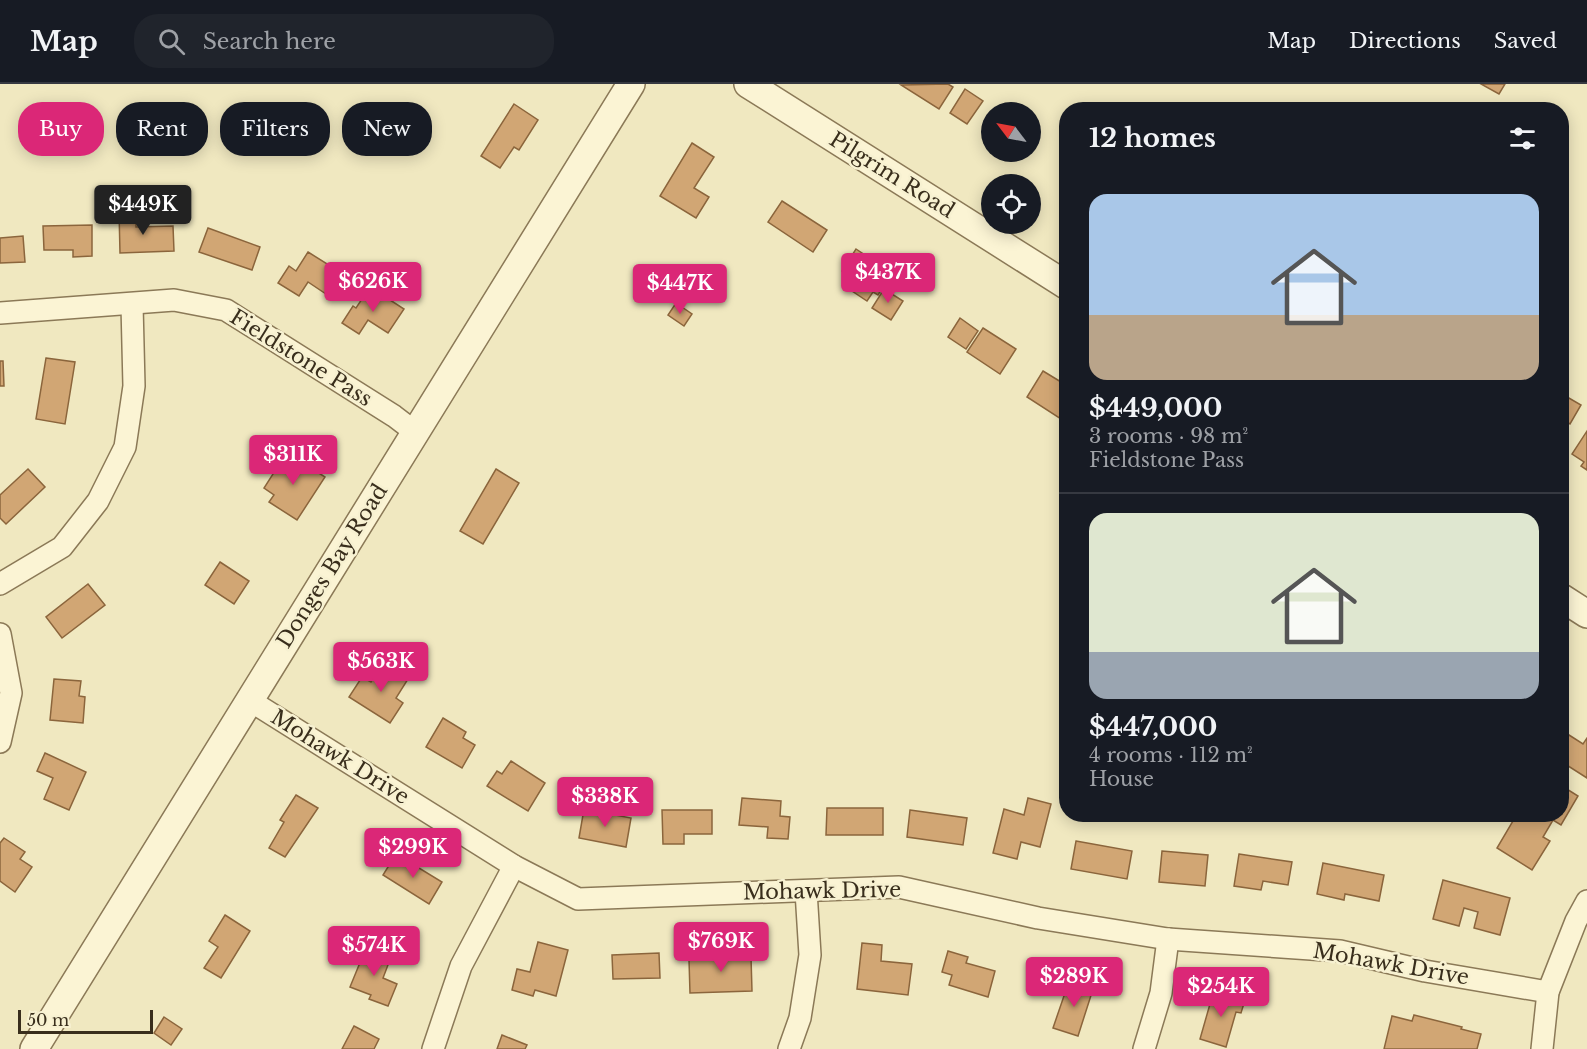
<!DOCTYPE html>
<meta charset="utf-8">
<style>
body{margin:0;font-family:"Libre Baskerville",serif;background:#20242c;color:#f1f3f6;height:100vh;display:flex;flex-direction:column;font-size:22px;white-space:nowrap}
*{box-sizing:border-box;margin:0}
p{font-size:20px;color:#9ea1a6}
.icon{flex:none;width:33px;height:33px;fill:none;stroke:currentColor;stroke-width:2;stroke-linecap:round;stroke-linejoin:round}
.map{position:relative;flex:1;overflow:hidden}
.sheet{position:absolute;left:1059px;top:18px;width:510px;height:720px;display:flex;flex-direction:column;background:#171b24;border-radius:24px;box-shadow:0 3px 15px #0003}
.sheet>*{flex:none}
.banner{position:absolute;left:18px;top:18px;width:570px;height:54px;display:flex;gap:12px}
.needle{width:39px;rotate:302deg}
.controls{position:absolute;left:981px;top:18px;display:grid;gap:12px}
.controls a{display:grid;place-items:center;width:60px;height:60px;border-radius:50%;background:#171b24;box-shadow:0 3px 15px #0003;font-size:30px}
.scale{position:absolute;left:18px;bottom:15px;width:135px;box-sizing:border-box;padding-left:6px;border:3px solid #392e1c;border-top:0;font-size:16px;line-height:21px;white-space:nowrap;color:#392e1c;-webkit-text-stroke:4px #f7f1d1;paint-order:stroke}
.price{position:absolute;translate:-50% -51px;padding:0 14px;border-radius:6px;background:#db2777;color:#fff;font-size:20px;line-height:39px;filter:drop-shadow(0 2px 3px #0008)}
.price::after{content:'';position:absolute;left:50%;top:36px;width:18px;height:14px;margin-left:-9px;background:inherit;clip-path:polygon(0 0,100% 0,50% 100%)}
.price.selected{background:#222;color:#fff}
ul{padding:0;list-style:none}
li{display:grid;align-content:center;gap:12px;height:318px;padding:0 30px}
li+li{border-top:2px solid #363941}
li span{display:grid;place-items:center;height:186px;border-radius:18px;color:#555}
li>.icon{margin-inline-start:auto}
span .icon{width:108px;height:108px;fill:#fffc;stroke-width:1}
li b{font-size:26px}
h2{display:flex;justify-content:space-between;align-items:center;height:72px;padding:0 30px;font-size:26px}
.chip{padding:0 21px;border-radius:24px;background:#171b24;box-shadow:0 3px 15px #0003;font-size:21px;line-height:54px}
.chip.selected{background:#db2777;color:#fff}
header{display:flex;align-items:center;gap:36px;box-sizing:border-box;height:84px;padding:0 30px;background:#171b24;border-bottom:2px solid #363941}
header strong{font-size:28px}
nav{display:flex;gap:33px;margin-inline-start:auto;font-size:21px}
.search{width:420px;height:54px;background:#20242c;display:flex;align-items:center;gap:15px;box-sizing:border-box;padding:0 21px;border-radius:24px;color:#9ea1a6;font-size:22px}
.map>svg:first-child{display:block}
</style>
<header>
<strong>Map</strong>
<div class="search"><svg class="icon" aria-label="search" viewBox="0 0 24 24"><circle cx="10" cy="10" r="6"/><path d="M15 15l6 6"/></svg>Search here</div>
<nav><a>Map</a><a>Directions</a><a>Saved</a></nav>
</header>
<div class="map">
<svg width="1587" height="965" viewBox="0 0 1587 965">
<rect width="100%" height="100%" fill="#f0e8c0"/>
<g fill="#d1a674" stroke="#8b653c" stroke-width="1.5">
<path d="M948,0L953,3L939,25L901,1Z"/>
<path d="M1481,0H1505L1499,10Z"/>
<path d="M965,5L983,17L967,40L950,29Z"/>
<path d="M514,20L538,36L519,66L514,63L500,84L481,72Z"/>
<path d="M692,59L714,73L694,104L709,113L696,134L660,112Z"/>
<path d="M782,117L827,146L813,168L768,138Z"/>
<path d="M136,126V143L173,142L174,167L120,169L119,127Z"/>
<path d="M92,141V172L73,173V166H44L43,142Z"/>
<path d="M208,144L260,163L252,186L199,168Z"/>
<path d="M23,152L25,178L0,179V154Z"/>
<path d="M856,165L892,189L878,211L873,208L867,217L846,203L852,194L842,187Z"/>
<path d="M308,168L340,188L326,210L308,198L299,212L278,199L289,182L296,187Z"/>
<path d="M370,203L404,225L388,249L368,236L359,250L342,239L353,222L356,224Z"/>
<path d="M884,205L903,217L891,236L872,224Z"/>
<path d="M676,219L692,230L684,242L668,231Z"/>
<path d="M960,234L978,247L966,265L948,253Z"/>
<path d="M983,244L1016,265L1000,290L967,268Z"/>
<path d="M46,274L75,278L65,340L36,335Z"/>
<path d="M0,277H3L4,302H0Z"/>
<path d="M1043,287L1066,301V333L1064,337L1027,313Z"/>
<path d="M1562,310L1581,321L1570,340L1562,335Z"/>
<path d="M1587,347V386L1581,382L1584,378L1572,370Z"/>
<path d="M287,368L325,393L297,436L269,418L274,411L264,404Z"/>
<path d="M28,385L45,403L6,440L0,434V411Z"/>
<path d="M496,385L519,399L483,460L460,447Z"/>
<path d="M220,478L249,497L234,520L205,501Z"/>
<path d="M88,500L105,521L62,554L46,533Z"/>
<path d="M383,579L408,595L396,614L403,619L390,639L349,613L362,593L371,598Z"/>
<path d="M54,595L81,597L79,612L85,613L83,639L50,636Z"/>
<path d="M443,634L466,648L463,654L475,661L462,684L426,663Z"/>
<path d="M1569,651L1583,660L1587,654V694L1562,678V664Z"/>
<path d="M45,669L86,688L69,726L44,715L53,694L37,687Z"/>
<path d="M511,677L545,699L528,727L487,702L497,687L502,690Z"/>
<path d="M1562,702L1578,712L1561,741L1553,736L1543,753L1550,757L1532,786L1497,764L1513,737L1503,730H1562Z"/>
<path d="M296,711L318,724L285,773L269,764L284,738L280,736Z"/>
<path d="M742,714L781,717L780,732L790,733L788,755L767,754L768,743L739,741Z"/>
<path d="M1028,714L1051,720L1040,763L1021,758L1017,775L993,769L1004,725L1024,731Z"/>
<path d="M827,724H883V751H826Z"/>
<path d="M584,725L631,734L626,763L579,754Z"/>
<path d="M662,726H712V750H684V760H663Z"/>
<path d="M910,726L967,734L963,761L907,753Z"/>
<path d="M4,754L25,768L20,775L32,783L15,808L0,797V759Z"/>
<path d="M1076,757L1132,767L1127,795L1071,785Z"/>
<path d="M1162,767L1208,771L1205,802L1159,798Z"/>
<path d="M396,770L442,798L429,820L383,791Z"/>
<path d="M1239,770L1292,778L1288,801L1263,797L1261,806L1234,802Z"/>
<path d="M1323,779L1384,791L1379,817L1345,810L1344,816L1317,810Z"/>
<path d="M1443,796L1510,814L1500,851L1474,844L1478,828L1464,824L1459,842L1433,835Z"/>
<path d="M225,831L250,847L221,894L204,884L218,863L209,857Z"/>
<path d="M538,858L568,866L556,912L535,906L533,912L512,906L517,885L530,888Z"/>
<path d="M862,859L882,861L881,877L912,880L908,911L857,905Z"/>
<path d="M366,864L391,873L383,894L397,900L388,922L369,915L371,911L350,903Z"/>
<path d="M731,865V874L751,873L752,907L690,909L689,876L710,875V866Z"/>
<path d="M948,867L968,873L966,879L995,887L988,913L949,901L952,891L942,888Z"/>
<path d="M659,869L660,894L613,895L612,871Z"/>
<path d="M1075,896L1094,902L1078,952L1053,944L1066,906L1071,908Z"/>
<path d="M1214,906L1245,916L1241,929L1236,928L1226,963L1200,955Z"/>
<path d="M1414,931L1462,943L1461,945L1481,950L1477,965H1384L1392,932L1412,937Z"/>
<path d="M164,933L182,945L171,961L154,949Z"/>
<path d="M354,942L379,955L374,965H342Z"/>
<path d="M502,951L527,961L525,965H497Z"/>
</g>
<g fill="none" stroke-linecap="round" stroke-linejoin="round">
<defs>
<g id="minor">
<path d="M0,229L174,216L226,226L394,332L415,348"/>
<path d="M0,500L62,463L98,417L125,363L134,302L132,221"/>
<path d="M0,550L11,609L0,658"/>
<path d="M249,616L514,782L578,815L899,803L1038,834L1168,855L1340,867L1425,887L1548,908"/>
<path d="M433,965L461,882L514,782"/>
<path d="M789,965L800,934L810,871L806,807"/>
<path d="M1144,965L1161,909L1168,855"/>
<path d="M1542,965L1548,908L1576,837L1587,817"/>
</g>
<g id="tertiary">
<path d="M748,0L1066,201"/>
<path d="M1562,514L1587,530"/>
<path d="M34,965L631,0"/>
</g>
</defs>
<use href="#minor" stroke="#8b7957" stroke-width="24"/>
<use href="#tertiary" stroke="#8b7957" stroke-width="30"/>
<use href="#minor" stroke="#fbf4d4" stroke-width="21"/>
<use href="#tertiary" stroke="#fbf4d4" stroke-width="27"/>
</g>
<g text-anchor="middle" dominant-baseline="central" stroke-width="5" stroke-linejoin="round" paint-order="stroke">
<g font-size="21" fill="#392e1c" stroke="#f7f1d1">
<text transform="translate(892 91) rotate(32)">Pilgrim Road</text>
<text transform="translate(301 274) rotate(32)">Fieldstone Pass</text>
<text transform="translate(332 482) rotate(-58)">Donges Bay Road</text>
<text transform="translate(340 673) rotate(32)">Mohawk Drive</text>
<text transform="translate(822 807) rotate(-1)">Mohawk Drive</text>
<text transform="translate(1391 880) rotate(10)">Mohawk Drive</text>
</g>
</g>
</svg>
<div class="controls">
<a><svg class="needle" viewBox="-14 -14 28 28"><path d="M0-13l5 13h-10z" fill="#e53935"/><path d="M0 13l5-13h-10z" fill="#9ea1a6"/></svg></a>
<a><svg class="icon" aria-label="locate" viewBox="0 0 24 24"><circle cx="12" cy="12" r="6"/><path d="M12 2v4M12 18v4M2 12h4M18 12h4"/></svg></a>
</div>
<div class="scale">50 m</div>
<b class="price selected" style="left:143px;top:152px">$449K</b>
<b class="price" style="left:888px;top:220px">$437K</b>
<b class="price" style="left:373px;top:229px">$626K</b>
<b class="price" style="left:680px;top:231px">$447K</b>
<b class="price" style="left:293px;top:402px">$311K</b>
<b class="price" style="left:381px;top:609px">$563K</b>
<b class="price" style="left:605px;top:744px">$338K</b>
<b class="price" style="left:413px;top:795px">$299K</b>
<b class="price" style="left:721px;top:889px">$769K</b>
<b class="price" style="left:374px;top:893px">$574K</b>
<b class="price" style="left:1074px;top:924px">$289K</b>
<b class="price" style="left:1221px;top:934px">$254K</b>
<div class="banner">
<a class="chip selected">Buy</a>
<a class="chip">Rent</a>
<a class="chip">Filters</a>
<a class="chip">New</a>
</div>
<section class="sheet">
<h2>12 homes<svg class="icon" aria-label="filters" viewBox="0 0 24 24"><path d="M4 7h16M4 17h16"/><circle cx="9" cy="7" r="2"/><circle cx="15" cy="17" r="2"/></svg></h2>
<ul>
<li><span style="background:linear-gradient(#a9c7e8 65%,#b9a48a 0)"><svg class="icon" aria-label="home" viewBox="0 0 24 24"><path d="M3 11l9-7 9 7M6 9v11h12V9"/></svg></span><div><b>$449,000</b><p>3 rooms · 98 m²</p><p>Fieldstone Pass</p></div></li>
<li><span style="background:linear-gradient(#dfe7d0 75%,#9aa5b1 0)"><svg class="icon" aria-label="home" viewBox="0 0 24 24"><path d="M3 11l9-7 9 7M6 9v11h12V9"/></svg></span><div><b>$447,000</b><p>4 rooms · 112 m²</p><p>House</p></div></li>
</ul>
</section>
</div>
